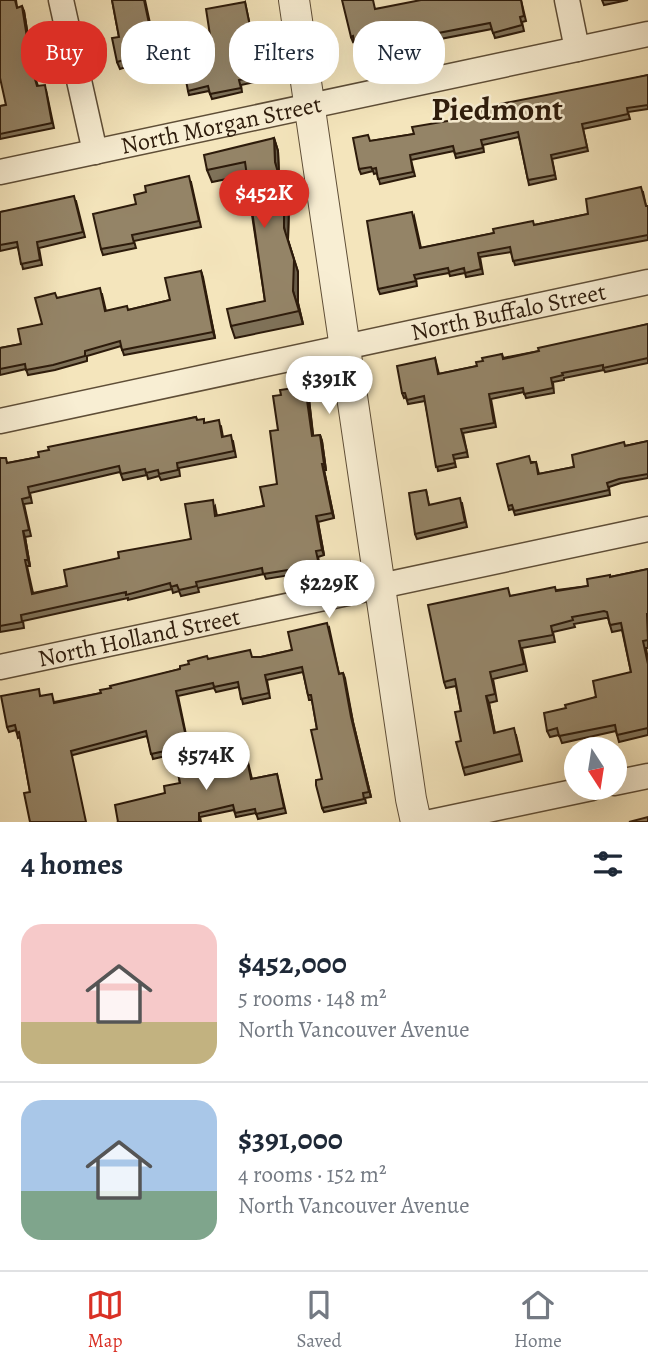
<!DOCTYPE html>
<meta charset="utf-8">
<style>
body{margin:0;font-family:Alegreya,serif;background:#f6f6f7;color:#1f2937;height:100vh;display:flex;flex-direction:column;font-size:26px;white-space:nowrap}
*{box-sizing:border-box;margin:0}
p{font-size:23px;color:#747a83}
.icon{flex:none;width:38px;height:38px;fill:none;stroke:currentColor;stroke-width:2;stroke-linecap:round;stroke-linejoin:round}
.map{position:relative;height:822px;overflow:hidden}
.sheet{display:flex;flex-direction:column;background:#fff;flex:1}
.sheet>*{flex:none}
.top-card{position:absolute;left:21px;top:21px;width:607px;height:63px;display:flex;gap:14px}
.needle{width:46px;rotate:168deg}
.buttons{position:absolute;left:564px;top:737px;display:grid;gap:14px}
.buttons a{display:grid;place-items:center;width:63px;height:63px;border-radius:50%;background:#fff;box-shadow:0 7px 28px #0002;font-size:35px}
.price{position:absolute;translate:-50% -60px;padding:0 16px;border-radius:24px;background:#fff;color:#222;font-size:23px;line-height:46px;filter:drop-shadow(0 2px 4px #0008)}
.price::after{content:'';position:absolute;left:50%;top:42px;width:21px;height:16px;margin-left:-10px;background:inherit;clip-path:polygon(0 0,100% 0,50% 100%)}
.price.selected{background:#d93025;color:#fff}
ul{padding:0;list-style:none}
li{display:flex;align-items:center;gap:21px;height:175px;padding:0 21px}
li+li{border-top:2px solid #e0e1e3}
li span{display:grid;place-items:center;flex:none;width:196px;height:140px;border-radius:21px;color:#555}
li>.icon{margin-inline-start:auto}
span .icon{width:84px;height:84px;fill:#fffc;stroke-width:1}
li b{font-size:30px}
h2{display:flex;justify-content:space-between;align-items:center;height:84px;padding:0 21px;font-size:30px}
.tag{padding:0 24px;border-radius:28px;background:#fff;box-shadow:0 7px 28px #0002;font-size:24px;line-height:63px}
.tag.selected{background:#d93025;color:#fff}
.dock{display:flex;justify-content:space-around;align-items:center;height:98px;border-top:2px solid #e0e1e3;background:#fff;font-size:19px;color:#747a83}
.dock a{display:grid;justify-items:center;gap:4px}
.dock .selected{color:#d93025}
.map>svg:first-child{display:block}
</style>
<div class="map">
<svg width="648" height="822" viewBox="0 0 648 822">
<rect width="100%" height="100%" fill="#f4e5bc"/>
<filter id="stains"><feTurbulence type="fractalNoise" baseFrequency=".00286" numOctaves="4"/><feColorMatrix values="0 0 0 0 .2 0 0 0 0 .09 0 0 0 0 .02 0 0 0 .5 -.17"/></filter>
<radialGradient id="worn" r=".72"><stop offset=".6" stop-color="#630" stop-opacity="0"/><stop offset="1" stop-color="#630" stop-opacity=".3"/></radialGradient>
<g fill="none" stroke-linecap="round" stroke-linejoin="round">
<defs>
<g id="minor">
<path d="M61,0L95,152"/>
<path d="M567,0L577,49"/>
<path id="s1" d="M0,172L648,34"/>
<path id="s2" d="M0,421L648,282"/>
<path id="s3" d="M0,667L648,529"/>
<path d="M614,783L648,776"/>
<path d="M431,822L592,788"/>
</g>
<path id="tertiary" d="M294,0L411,799L416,822"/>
</defs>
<use href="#minor" stroke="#5f4e37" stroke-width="27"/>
<use href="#tertiary" stroke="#5f4e37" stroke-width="32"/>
<use href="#minor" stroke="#f8eed3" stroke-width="24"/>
<use href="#tertiary" stroke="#f8eed3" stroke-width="30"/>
</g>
<g fill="#7f7259" stroke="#2d1b0b" stroke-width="2">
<path d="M0,0H16L17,7L24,11L34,74L38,86L46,90L54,128L0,139V106L6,105Z"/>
<path d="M112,0H146H145L151,28L157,34L163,61L127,69L126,67L120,69L117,62L119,37Z"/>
<path d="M521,0L526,21L522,22L524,31L495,38L492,29L358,55L355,41L353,42L351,37L376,9Z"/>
<path d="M602,0H628L604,5Z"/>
<path d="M245,2L254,45L265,43L273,78L241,85L242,92L212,99L209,91L189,95L188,91L210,35Z"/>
<path d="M648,75V109L628,112L630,119L583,129L588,151L552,159L556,179L529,185L519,137L483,145L484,152L456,158L454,151L411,160L415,176L380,184L377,173L374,174L373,171L361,174L359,169L371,141L414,134L477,116Z"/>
<path d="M274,138L278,151L279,175L289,205L288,240L298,272V303L303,324L235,338L231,326L265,301L246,175L212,182L207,170Z"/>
<path d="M191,182L201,227L134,241L136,248L103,255L101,249L136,204Z"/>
<path d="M643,192L646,206H648V240L515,265L511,252L480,257L483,274L466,277L465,273L450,276L449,273L416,279L417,286L380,294L378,289L414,216L421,248L588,214Z"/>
<path d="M76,201L85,237L39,248L42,265L23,269L18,247L0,251V212Z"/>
<path d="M201,271L215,338L124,355L121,346L87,356V361L55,370L28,375L26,369L0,375V348L21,344L42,324L57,298L102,294L106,311L128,310L170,300Z"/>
<path d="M648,324V363L605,372L604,370L564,378V380L553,382L554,393L526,398L524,392L491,399L496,427L463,433L468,457L454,459L456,467L438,471L425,401L408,404L406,397L404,398L402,393L435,358L439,374L477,366L483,361L502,354L503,358L539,351Z"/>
<path d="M303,393H306L309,399L313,436L320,435L322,441L326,470H324L334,518L318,522L324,555L318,557L321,570L266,579L264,574L198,588L199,592L181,596L179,591L173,593L172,589L128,600V598L23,621L24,628L0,632V458L8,463L39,457L196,417L197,420L205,423L221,426L223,437L233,441L236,457L179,468L180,476L161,480L159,476L148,479L147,475L123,480L120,472L30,493L32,503L24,504L31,536L25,537L30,566H27L33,593L67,586L119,558L191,539L215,506L217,516L264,506L277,484L278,430Z"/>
<path d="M648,441V478L621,483L609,487L610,495L515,515L513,509L509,510L508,506L531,462H536L539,474L574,467L625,446Z"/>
<path d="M426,490L429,505L462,503L467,527L417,539L415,534Z"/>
<path d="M648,569V648H646L648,659V735L619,742L616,731L562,743L559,735L550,737L547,731L566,708L596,697L631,672L622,630L612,632L608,618H606L574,624L575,627L553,632L555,642L522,648L527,671L493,679L497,701L489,703L495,733L516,735L522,761L465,775L463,768L461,711L456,686L446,688L444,682L511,596L588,586L610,577Z"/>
<path d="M329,627L339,674L343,673L345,678L353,722L371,797L365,798L366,803L324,812L322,808V779L317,729L312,700H309L308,695L303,672L267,680L270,698L243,704L239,687L216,692L214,688L178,696L189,749L196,748L200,764L246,754L252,779L277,774L286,813L258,819L256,813L236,817L234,810L200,817L201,822H118L165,793L180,783L174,754L153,759L147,736L73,755L30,792L20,737L18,738L16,730L9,732L7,727L41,696L54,702L101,693L111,688L180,669L189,664L208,659L261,657L292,650Z"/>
</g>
<g fill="#685c48" stroke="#2d1b0b" stroke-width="2">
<path d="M22,6L24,11L34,74L32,69Z"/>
<path d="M274,138L278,151L279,175L289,205L288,240L298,272V303L303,324L293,291L275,162Z"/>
<path d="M201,271L203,277L215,338L213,332Z"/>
<path d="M306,393L309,399L314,442L312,436Z"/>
<path d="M320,435L322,441L326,470L324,464Z"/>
<path d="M322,464L324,470L334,518L332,513Z"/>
<path d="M316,516L318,522L324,555L322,550Z"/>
<path d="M23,531L25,537L30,566L28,560Z"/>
<path d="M343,673L353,722L371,797L351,717Z"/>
<path d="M486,696L489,703L496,740L494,733Z"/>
</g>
<g fill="#948467" stroke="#2d1b0b" stroke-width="2">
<path d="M0,0H15L17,8L22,6L32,69L37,86L45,85L52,123L0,134V106L6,105L0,78Z"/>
<path d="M112,0H144L150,28L154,27L160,54L125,62L124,60L117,62L112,38L119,37Z"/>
<path d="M342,0H373L375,9L421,0H521L524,16L520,17L522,25L493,33L490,23L356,49L353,36L351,37Z"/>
<path d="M245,2L254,46L265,43L272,74L239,80L241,88L210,94L208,86L188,91L179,44L194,42L193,38L210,35L206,9Z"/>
<path d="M648,75V105L627,108L628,114L582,124L587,147L551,155L555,175L528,180L518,132L481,140L483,148L455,154L453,146L410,155L413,172L378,179L376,168L372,169L371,167L359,169L353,138L368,135L370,141L414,134L412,127L477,116L476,112L485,110V107Z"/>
<path d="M274,138L275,162L284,193V228L294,260L293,291L299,311L231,326L227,309L265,301L245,162L207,170L204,155Z"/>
<path d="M189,176L199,221L132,235L134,243L101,249L93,214L136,204L134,195L146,192L145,186Z"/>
<path d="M641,187L646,206H648V235L513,261L510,247L478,253L481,269L465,273L464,268L449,272L448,268L414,275L416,281L378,289L367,221L412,212L420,248L494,233L493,229L533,221L534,225L588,214L586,199Z"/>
<path d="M74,196L83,232L37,242L40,260L21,264L17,242L0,245V212Z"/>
<path d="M201,271L213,332L122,350L120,341L85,351V356L53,365L26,370L25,364L0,369V348L21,344L18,329L42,324L35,298L55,293L57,298L100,288L105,311L127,306L128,310L170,300L165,278Z"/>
<path d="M648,324V358L603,368V365L562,373L563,375L551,378L553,388L524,394L523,388L489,394L494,423L461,429L467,452L453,455L455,463L436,467L424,396L407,400L405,393H402L397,366L435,358L438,374L477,366L476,362L483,361L482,358L502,354L503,359L539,351L538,348Z"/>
<path d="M301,387L302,394L306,393L312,436L320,435L324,464H322L332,513L316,516L322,550L316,551L319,565L263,574L262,568L196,582L197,586L179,590L177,585L171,587L170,583L126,595V592L21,615L22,622L0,626V458H6L7,463L39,457L38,452L49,450L48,447L196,417L197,420L204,419V423L219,420L222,437L231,435L234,451L177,463L178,470L159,474L158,470L146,473L145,469L121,474L119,466L28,487L30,497L22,499L29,530L23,531L28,560H25L32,594L67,586L64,570L119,558L118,552L191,539L185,504L213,500L215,516L264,506L260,487L277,484L270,431L278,430L273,396L281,395L280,390Z"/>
<path d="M648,441V474L619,479L607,483L609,490L514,511L512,505L508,506L497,464L529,456L531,463L536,462L538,474L574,467L572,455L624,442L625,446Z"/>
<path d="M426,490L429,505L460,498L465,522L415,534L409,493Z"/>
<path d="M648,569V614H647L648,640L643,641L648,664V728L617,735L615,725L559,736L557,728L547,731L544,713L566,708L565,705L596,697L593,681L631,672L621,623L610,625L607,612L604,611L572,617L573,620L551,626L553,635L519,641L524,664L490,672L495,694L486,696L494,733L514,728L520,754L463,768L456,742L461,741L455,712L461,711L455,679L444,682L428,605L508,588L510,596L555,587L556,591L588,586L587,579L610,575V577Z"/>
<path d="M327,623L339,674L343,673L351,717L369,792L363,793L364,799L322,808L316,785V780L322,779L311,730L317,729L311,695H308L302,667L265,675L269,693L241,699L238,682L214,687L213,683L176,691L188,746L151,754L146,731L71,751L86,822H30L24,793L30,792L19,732L17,733L15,725L7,727L1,696L39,689L40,696L52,694L54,703L101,693L100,690L111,688L110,686L180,669V666L189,664L188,661L207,656L208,659L250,650L252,657H261L292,650L288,632Z"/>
<path d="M196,748L199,764L246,754L251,779L277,774L284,808L256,814L255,809L235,813L233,805L199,813V822H118L115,805L165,793L164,786L180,783L174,752Z"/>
<path d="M648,817V822H629Z"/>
</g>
<g text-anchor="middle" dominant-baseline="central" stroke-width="5" stroke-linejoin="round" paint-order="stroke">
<g font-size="24" fill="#2d1b0b" stroke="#f8eed3">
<text stroke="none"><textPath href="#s1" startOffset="226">North Morgan Street</textPath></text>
<text stroke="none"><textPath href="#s2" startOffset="520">North Buffalo Street</textPath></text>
<text stroke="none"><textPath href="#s3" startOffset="142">North Holland Street</textPath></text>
</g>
<g font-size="32" font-weight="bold" fill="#2d1b0b" stroke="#f8eed3">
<text x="497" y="109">Piedmont</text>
</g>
</g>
<rect width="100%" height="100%" filter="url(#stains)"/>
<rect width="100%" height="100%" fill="url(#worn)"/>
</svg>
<div class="buttons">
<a><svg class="needle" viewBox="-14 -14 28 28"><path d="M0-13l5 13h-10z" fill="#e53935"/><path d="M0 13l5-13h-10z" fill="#747a83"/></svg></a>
</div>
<b class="price selected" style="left:264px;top:230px">$452K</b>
<b class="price" style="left:329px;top:416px">$391K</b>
<b class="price" style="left:329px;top:620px">$229K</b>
<b class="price" style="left:206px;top:792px">$574K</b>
<div class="top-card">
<a class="tag selected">Buy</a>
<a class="tag">Rent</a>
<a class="tag">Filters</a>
<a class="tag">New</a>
</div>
</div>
<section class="sheet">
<h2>4 homes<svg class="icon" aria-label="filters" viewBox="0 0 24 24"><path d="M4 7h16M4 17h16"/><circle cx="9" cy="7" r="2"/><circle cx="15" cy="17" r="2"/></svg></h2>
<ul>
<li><span style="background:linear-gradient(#f6c9c9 70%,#c2b280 0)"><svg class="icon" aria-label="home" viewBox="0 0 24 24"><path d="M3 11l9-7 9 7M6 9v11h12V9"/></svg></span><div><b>$452,000</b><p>5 rooms · 148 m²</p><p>North Vancouver Avenue</p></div></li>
<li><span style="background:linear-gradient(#a9c7e8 65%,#7fa58c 0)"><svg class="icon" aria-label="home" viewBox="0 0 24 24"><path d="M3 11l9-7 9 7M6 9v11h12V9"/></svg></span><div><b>$391,000</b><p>4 rooms · 152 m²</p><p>North Vancouver Avenue</p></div></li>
</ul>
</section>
<nav class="dock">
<a class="selected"><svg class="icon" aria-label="map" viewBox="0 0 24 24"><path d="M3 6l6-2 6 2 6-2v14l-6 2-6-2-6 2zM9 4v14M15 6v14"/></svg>Map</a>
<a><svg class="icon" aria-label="saved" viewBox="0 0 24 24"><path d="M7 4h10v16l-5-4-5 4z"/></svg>Saved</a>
<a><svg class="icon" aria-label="home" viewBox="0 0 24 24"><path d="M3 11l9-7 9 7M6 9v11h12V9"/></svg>Home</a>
</nav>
